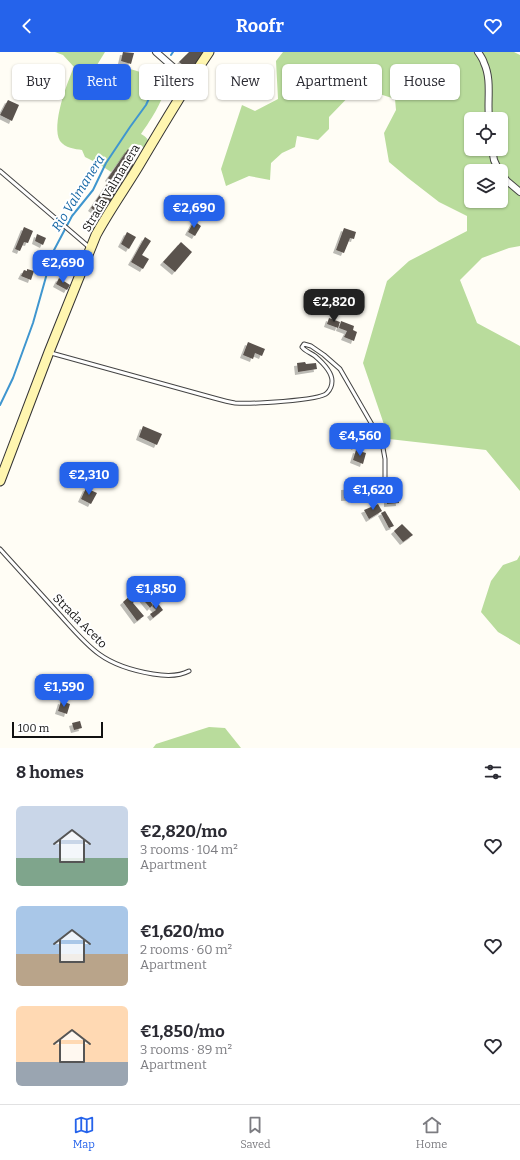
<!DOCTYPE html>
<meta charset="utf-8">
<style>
body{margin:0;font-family:Bitter,serif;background:#f7f7f7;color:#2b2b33;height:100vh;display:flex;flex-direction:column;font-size:15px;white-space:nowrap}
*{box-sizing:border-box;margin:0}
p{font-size:13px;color:#7c7c81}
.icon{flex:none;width:22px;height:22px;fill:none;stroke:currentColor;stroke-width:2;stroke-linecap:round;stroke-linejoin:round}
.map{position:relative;height:696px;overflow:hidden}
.drawer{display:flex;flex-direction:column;background:#fff;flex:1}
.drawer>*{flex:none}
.hud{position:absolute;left:12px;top:12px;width:496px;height:36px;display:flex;gap:8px}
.fabs{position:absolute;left:464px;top:60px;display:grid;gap:8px}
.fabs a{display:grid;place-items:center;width:44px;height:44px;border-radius:6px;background:#fff;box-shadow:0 1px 3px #0004;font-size:20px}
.scale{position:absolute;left:12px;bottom:10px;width:91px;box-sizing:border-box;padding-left:4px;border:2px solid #111;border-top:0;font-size:11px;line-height:14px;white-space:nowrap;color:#111;-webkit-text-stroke:3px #fff;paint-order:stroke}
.price{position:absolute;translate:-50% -34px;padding:0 9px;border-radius:8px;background:#2563eb;color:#fff;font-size:13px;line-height:26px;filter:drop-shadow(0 1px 2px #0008)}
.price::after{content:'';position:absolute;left:50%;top:24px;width:12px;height:9px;margin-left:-6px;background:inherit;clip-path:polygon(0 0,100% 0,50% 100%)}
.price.active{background:#222;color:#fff}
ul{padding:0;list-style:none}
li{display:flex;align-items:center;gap:12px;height:100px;padding:0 16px}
li span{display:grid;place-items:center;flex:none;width:112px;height:80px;border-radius:6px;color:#555}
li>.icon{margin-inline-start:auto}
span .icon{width:48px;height:48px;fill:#fffc;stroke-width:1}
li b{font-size:17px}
h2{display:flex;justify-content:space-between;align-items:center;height:48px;padding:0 16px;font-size:17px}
.chip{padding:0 14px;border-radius:6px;background:#fff;box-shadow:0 1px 3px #0004;font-size:14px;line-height:36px}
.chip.active{background:#2563eb;color:#fff}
header{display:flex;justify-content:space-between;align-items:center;height:52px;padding:0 16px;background:#2563eb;color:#fff;font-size:18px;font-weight:700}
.tab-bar{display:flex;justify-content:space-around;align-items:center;height:56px;border-top:1px solid #e1e1e2;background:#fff;font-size:11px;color:#7c7c81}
.tab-bar a{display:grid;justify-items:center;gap:2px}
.tab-bar .active{color:#2563eb}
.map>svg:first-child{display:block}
</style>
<header><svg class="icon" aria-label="back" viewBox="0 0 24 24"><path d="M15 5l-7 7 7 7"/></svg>Roofr<svg class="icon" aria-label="heart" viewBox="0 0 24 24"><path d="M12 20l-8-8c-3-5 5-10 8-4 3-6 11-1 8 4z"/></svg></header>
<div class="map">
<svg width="520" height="696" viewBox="0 0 520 696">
<defs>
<filter id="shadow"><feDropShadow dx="-3" dy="3" stdDeviation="0" flood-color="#0004"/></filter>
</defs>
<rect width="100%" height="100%" fill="#fffdf5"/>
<g fill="#b9dc9c" fill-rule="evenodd">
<path d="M55,0H105L97,13L96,25L97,36L102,43L114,45L120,39L124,28L122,19L126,16C139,19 150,24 162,26C163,29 164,33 164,36C165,47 148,72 141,82C146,85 148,86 149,92L146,98L141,93L132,92L111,120L99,112L85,105L82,98C75,97 65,96 60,89C51,73 67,31 74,15L63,3Z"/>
<path d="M283,0H514L520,3V194L509,196L482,206L460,228L477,271L520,294V439L486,398L389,387L363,311L387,229L409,209L467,179V164L439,150L408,126L389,110L384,81L396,58L395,47L358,35L329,65V77L318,88L297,84L295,95L282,101L271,111L270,128L249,124L226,134L221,117L242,53L255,59L278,47L276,9ZM471,67H501V97H471ZM471,119H501V149H471Z"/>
<path d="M520,503V593L498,580L481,560L491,529L503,513L517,508Z"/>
<path d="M209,675L225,676L241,696H153L156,692Z"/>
</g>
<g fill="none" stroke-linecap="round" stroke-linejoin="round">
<g stroke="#3f96cf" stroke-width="2">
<path d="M171,3L173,0"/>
<path d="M0,353L13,326L33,271L53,200L72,164L93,138L106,111L130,75L146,53L156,31L165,14"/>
</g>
</g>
<g fill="#5a524d" filter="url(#shadow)">
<path d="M123,0L134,1L131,12L121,9Z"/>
<path d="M189,0H205L191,19L179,10Z"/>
<path d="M8,48L19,53L12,69L0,63Z"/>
<path d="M128,97L131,100L128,103L130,104L127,109H128L113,130L118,133L121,129L124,130L108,153L105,151L101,157L104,158L101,163L91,156L110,128L108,126Z"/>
<path d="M131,111L135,114L128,124L124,121Z"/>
<path d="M194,169L201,174L195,184L188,180Z"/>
<path d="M24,175L33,179L28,191L24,190L20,199L15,197Z"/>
<path d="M344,176L356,180L354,187L350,186L344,201L336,198Z"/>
<path d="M127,180L136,185L129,197L121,192Z"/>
<path d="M37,182L46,186L43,193L35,189Z"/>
<path d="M145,185L151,189L142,203L149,207L143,217L131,210Z"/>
<path d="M181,190L192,200L175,220L163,210Z"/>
<path d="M27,217L34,219L31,228L21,224L24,218L27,219Z"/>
<path d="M59,226L70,233L67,238L56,232Z"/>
<path d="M352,245L357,246L354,260L348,258Z"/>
<path d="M329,266L340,270L338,276L327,272Z"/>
<path d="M341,269L354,274L353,278L357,280L354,289L344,285L347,279L339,276Z"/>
<path d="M248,290L265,297L262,304L255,301L253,307L243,303Z"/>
<path d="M305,310L306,312L316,311L317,317L298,320L297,311Z"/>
<path d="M143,374L162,382L157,393L139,385Z"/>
<path d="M339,376L344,379L346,376L361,386L355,395L335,382Z"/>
<path d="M356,398L366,401L363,412L353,408Z"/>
<path d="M381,433L382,444L344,446V435Z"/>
<path d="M86,436L97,441L91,452L81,447Z"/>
<path d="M395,442H398L399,451L387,452V445H395Z"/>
<path d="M378,452L382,459L369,467L364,458Z"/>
<path d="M385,459L394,474L389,476L381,461Z"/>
<path d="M402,472L413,483L403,490L394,479Z"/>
<path d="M144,532L154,544L149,548L153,553L150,556L136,539Z"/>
<path d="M131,543L135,548L133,551L144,564L137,569L123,550Z"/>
<path d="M157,550L163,558L153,566L150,562L156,558L152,554Z"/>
<path d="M61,649L70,652L67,662L58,659Z"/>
<path d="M80,669L82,676L74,678L72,671Z"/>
</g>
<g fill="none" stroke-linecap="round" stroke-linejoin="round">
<defs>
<g id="lane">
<path d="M0,119L89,195"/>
<path d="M51,301L214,346C221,348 228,350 235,351C249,352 319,349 327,341C330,338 332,333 332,329C332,320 322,310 315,304C311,301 305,299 302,295L304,292L311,294L324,303L340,317L378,383L383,396L385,407V439"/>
<path d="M0,497C20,519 40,541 60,563C71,575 85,592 99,602C114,613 135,619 153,622C165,624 178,625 189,619"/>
</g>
<g id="street">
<path d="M156,0L189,29"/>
<path d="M478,0C480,3 483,7 484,11C492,28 487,48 489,67"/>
<path d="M492,97L494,108L499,119"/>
<path d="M501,122L507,129L520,140"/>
</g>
<path id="secondary" d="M0,429L49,300L96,183C109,159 124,138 138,115C161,76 184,37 209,0"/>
</defs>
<use href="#lane" stroke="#444" stroke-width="5"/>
<use href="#street" stroke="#444" stroke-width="8"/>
<use href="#secondary" stroke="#333" stroke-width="11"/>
<use href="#lane" stroke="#fff" stroke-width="3"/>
<use href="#street" stroke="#fff" stroke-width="6"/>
<use href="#secondary" stroke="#fff6b0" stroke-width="9"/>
</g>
<g text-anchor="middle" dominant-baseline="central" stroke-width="4" stroke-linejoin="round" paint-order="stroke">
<g font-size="12" fill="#111" stroke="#fff">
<text transform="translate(111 136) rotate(-59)">Strada Valmanera</text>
<text transform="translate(80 569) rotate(45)">Strada Aceto</text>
</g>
<g font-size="13" font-style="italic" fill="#1768a6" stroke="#fff">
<text transform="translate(78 141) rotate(-58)">Rio Valmanera</text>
</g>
</g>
</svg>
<div class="fabs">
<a><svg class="icon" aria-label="locate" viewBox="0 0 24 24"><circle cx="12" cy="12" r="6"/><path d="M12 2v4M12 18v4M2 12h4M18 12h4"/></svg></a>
<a><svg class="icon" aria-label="layers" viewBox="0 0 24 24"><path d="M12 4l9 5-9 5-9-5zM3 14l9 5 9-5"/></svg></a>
</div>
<div class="scale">100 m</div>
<b class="price" style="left:194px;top:177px">€2,690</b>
<b class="price" style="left:63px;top:232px">€2,690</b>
<b class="price active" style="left:334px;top:271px">€2,820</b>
<b class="price" style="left:360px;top:405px">€4,560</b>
<b class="price" style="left:89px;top:444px">€2,310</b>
<b class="price" style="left:373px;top:459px">€1,620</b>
<b class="price" style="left:156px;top:558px">€1,850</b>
<b class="price" style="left:64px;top:656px">€1,590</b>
<div class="hud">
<a class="chip">Buy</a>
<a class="chip active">Rent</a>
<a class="chip">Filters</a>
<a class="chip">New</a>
<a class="chip">Apartment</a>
<a class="chip">House</a>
</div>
</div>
<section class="drawer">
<h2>8 homes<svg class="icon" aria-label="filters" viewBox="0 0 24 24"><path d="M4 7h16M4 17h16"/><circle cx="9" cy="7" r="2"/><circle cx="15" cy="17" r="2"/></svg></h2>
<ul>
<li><span style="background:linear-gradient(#c9d6e8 65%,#7fa58c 0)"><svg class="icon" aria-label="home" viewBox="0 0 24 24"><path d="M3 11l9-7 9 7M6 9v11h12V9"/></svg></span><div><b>€2,820/mo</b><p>3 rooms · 104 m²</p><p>Apartment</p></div><svg class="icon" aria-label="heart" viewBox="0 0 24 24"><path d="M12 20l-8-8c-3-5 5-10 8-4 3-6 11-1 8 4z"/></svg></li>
<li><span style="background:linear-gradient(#a9c7e8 60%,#b9a48a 0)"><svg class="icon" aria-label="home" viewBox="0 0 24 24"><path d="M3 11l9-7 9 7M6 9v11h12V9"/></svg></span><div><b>€1,620/mo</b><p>2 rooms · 60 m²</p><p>Apartment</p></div><svg class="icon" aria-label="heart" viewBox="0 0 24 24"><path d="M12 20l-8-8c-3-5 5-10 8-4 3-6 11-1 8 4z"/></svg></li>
<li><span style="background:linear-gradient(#ffd9b3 70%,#9aa5b1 0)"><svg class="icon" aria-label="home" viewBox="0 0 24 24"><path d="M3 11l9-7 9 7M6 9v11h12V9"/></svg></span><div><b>€1,850/mo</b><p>3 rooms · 89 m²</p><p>Apartment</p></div><svg class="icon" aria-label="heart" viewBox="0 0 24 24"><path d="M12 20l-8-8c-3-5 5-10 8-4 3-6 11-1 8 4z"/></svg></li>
</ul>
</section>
<nav class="tab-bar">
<a class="active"><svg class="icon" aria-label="map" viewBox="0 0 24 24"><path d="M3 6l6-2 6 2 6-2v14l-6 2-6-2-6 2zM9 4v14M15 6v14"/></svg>Map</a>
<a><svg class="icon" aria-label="saved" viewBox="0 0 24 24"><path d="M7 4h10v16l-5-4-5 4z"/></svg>Saved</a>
<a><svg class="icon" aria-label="home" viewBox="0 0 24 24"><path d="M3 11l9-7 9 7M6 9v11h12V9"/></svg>Home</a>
</nav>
